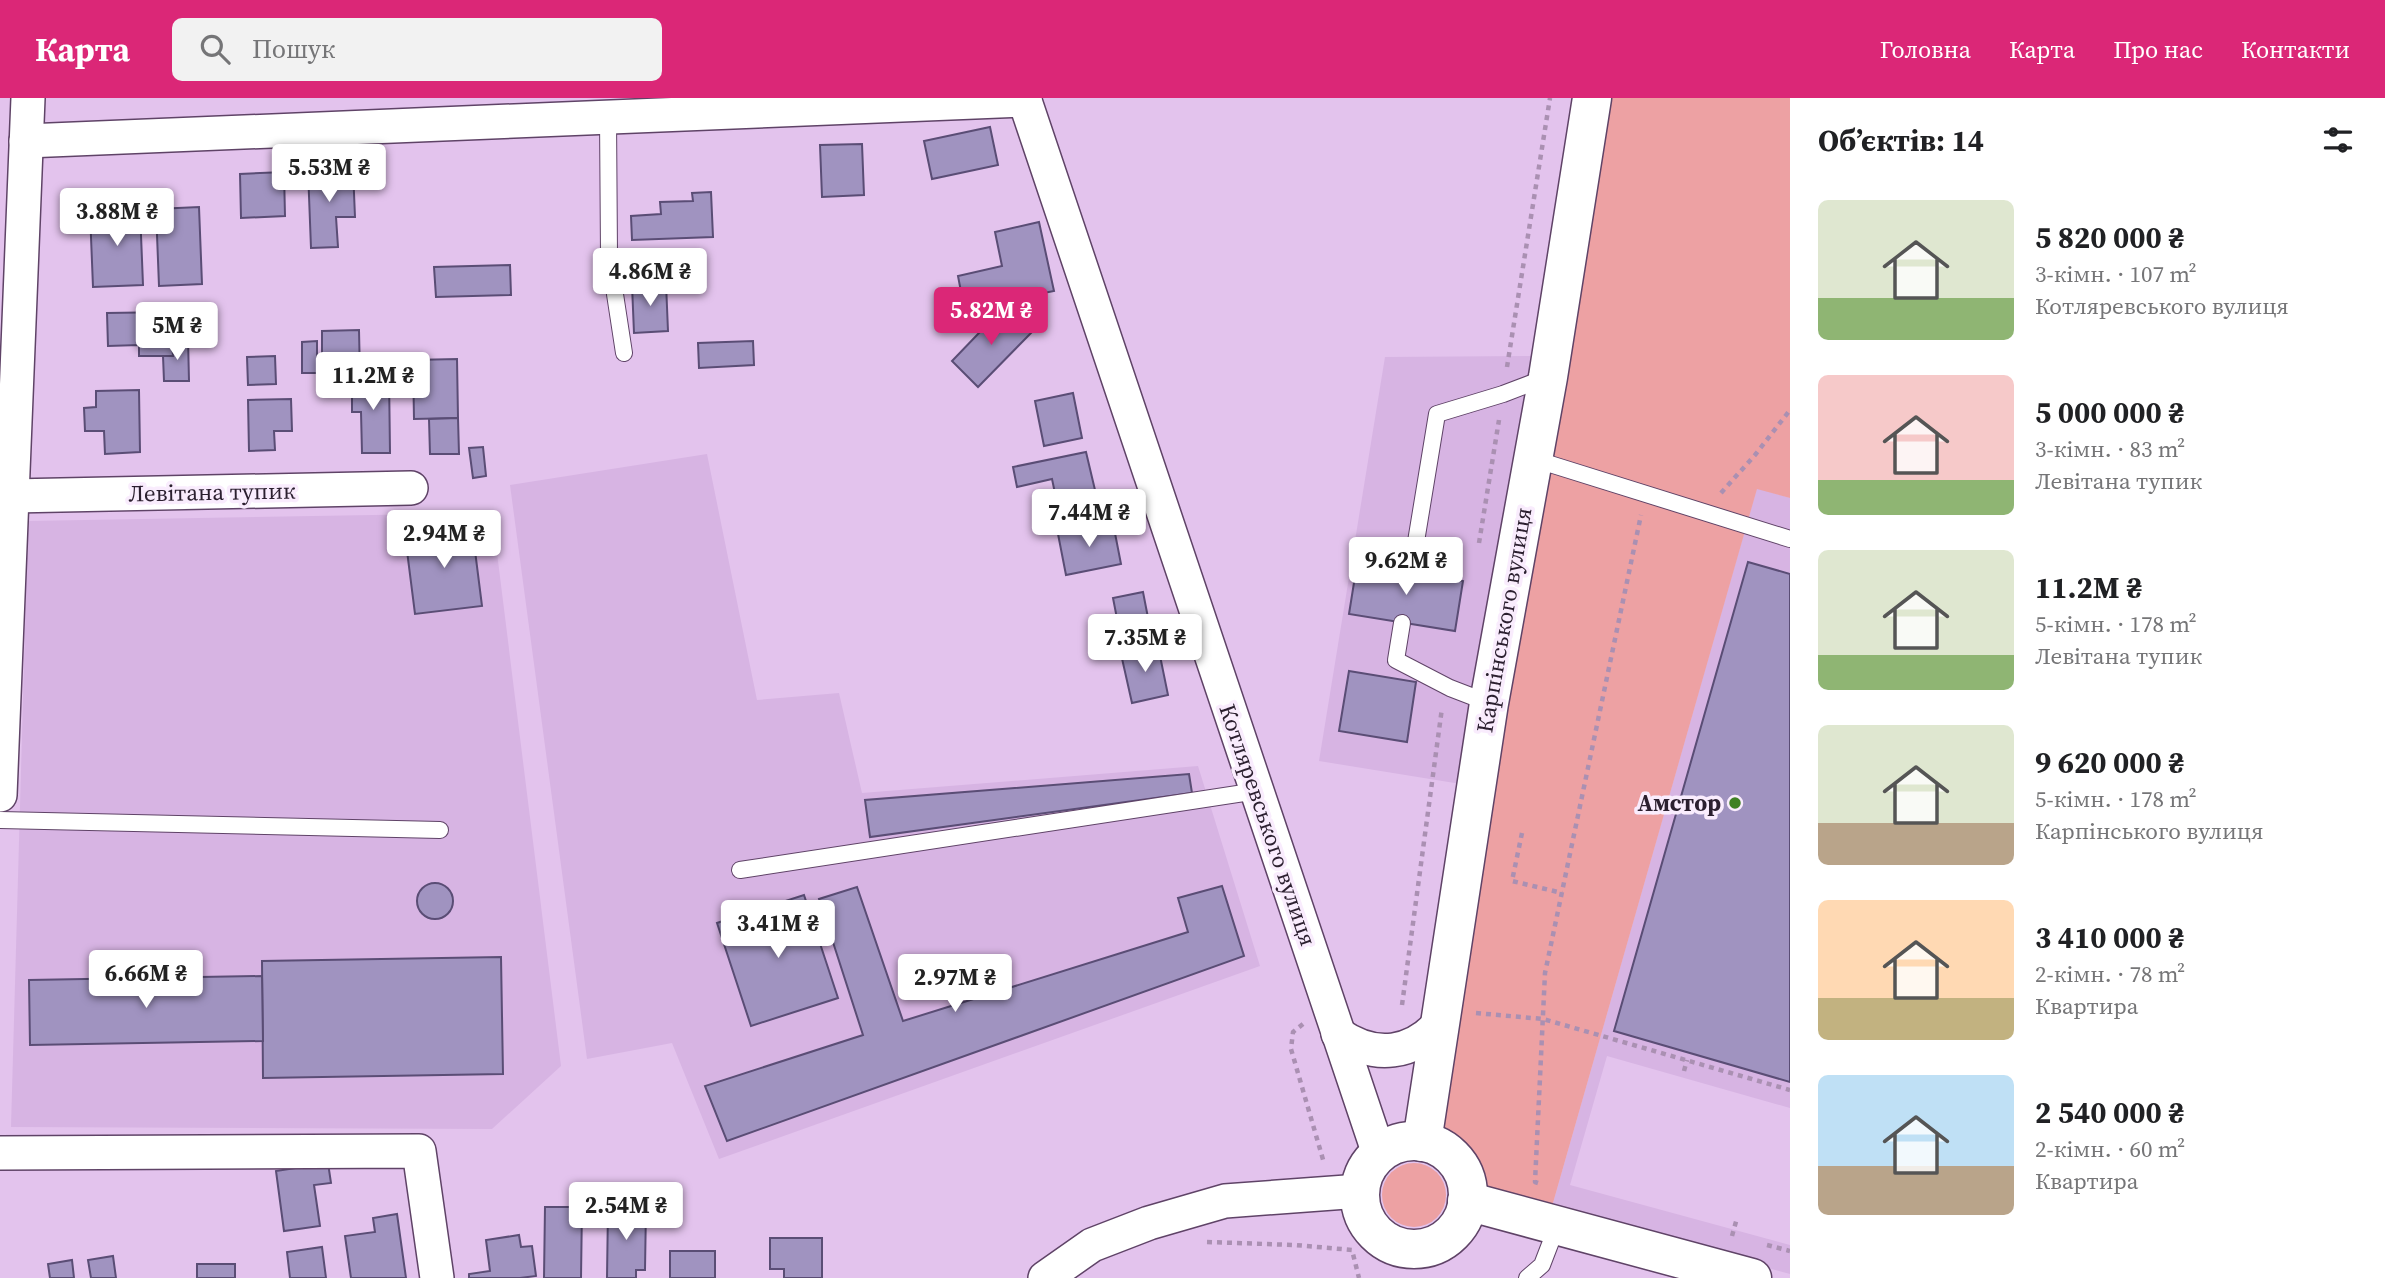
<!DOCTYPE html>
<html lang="uk">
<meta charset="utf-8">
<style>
body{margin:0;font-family:"Source Serif 4",serif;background:#f2f2f2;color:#202124;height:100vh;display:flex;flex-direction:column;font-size:26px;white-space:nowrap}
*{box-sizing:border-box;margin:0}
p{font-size:23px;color:#757577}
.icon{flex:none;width:38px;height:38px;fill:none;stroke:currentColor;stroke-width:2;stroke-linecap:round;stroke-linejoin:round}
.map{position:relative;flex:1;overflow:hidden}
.drawer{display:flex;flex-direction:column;background:#fff;width:595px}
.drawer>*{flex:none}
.price{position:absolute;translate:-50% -60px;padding:0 16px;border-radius:7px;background:#fff;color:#222;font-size:23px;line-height:46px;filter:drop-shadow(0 2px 4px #0008)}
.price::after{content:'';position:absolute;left:50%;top:42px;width:21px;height:16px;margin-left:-10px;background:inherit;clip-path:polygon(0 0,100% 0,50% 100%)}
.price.active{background:#db2777;color:#fff}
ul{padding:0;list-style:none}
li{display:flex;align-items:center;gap:21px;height:175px;padding:0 28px}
li span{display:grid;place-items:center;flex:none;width:196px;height:140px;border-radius:10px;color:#555}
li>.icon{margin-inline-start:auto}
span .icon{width:84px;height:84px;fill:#fffc;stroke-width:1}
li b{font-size:30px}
h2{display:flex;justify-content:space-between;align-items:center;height:84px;padding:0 28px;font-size:30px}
header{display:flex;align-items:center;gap:42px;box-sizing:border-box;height:98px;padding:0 35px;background:#db2777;color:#fff}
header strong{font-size:33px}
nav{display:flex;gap:38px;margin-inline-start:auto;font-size:24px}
.search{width:490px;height:63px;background:#f2f2f2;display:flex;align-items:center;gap:18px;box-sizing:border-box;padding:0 24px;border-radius:10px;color:#757577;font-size:26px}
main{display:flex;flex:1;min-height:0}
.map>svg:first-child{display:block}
</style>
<header>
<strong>Карта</strong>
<div class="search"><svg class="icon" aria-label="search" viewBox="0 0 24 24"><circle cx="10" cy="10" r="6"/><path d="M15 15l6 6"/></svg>Пошук</div>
<nav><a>Головна</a><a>Карта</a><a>Про нас</a><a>Контакти</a></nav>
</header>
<main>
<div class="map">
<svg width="1790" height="1180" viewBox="0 0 1790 1180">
<rect width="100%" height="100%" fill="#e3c3ed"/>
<g fill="#d7b4e3">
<path d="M1538,258L1467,687L1319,663L1385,259Z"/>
<path d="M707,356L757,602L839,595L862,695L1198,668L1260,868L719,1061L672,945L587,961L510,387Z"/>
<path d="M1757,390L1790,400V1010L1607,958L1570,1087L1790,1147V1176L1551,1112Z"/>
<path d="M492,415L561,968L492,1031L11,1029L28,423Z"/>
</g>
<g fill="#eda1a3">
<path d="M1607,0H1790V400L1757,391L1551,1112L1486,1094C1482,1063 1467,1042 1438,1029Z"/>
<circle cx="1414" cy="1097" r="32"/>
</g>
<g fill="#a093c0" stroke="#5a4d75" stroke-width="2">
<path d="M990,29L998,67L932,81L924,43Z"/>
<path d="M862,46L864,97L822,99L820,47Z"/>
<path d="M353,71L355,119H336L338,149L311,150L308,72Z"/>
<path d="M284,74L285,118L241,120L240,76Z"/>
<path d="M711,94L713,139L632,142L631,118L661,116L660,104L693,103L692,95Z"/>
<path d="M199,109L202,186L159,188L156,111Z"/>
<path d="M140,112L143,187L93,189L90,114Z"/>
<path d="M1039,124L1054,193L1014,201L1013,194L963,204L958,178L1002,168L995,134Z"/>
<path d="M510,167L511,197L436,199L434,169Z"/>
<path d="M666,185L668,233L634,235L632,187Z"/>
<path d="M1004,209L1031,235L978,289L952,263Z"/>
<path d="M172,214L173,258H139V247L108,248L107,215Z"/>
<path d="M359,232L360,278H322V233Z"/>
<path d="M172,240H188L189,283H164L163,258H173Z"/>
<path d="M317,243V275H302V244Z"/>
<path d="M753,243L754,267L699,270L698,245Z"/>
<path d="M388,257L389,277L369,278V258Z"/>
<path d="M275,258L276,286L248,287L247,259Z"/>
<path d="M457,261L458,320L414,321L413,262Z"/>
<path d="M389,277L390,355H362L361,314H352V278Z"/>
<path d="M139,292L140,354L105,356L104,333H85L84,310L96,309V293Z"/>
<path d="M1073,295L1082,340L1044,348L1035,303Z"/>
<path d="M291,301L292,333H274L275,352L249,353L248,302Z"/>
<path d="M458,320L459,356H430L429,321Z"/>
<path d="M483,349L486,378L473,380L469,350Z"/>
<path d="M1086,354L1095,392L1056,400L1052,381L1017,389L1013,369Z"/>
<path d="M1113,425L1121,466L1066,477L1058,436Z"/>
<path d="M472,429L482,508L415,516L405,437Z"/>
<path d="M1748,464L1790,476V984L1614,933Z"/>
<path d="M1357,466L1463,483L1455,533L1349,516Z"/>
<path d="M1143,494L1150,530L1120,536L1113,500Z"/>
<path d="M1158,548L1168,597L1132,605L1121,556Z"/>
<path d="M1349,573L1416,584L1407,644L1339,633Z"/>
<path d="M1189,676L1192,695L870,739L865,702Z"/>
<circle cx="435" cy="803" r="18"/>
<path d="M1222,788L1244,858L727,1043L705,988L863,937L819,801L857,789L903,923L1188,834L1178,800Z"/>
<path d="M804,797L838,900L751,928L717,825Z"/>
<path d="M501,859L503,976L263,980L262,863Z"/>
<path d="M262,878L263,943L30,947L29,882Z"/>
<path d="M328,1065L331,1085L314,1087L320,1128L284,1133L276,1073Z"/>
<path d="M545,1109H582L581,1180H544Z"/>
<path d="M608,1110H646L645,1172H636V1180H607Z"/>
<path d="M397,1116L406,1180H351L345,1138L375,1134L373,1120Z"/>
<path d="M519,1137L521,1149L532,1148L536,1178L520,1180H469V1176L490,1173L486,1142Z"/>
<path d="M770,1140H822V1180H784V1171H770Z"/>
<path d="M322,1149L326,1180H290L287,1154Z"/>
<rect x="670" y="1153" width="45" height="27"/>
<path d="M113,1158L116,1180H91L88,1162Z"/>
<path d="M72,1162L74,1180H50L48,1166Z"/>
<rect x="197" y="1166" width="38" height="14"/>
</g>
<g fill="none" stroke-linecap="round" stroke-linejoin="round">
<defs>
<g id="lane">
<path d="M608,19L609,157L624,255"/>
<path d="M1534,361L1790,441"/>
<path d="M1411,474L1437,316L1503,296L1545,280"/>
<path d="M1402,525L1396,562L1450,590L1489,605"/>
<path d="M0,722L440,732"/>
<path d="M740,772L1257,693"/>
<path d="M1527,1180L1542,1167L1557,1128"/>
</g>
<g id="street">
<path d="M1024,0L1379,1056"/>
<path d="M26,43L1025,2"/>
<path d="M12,398L411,390"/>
<path d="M0,697L28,0"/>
<path d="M1338,936C1375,962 1413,957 1442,923"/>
<path d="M0,1055L419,1053L437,1180"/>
<path d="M1045,1180L1092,1147L1149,1125L1225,1103L1360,1093"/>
</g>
<g id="secondary">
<circle cx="1414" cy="1097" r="54"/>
<path d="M1422,1044L1489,605L1548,279L1592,0"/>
<path d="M1467,1103L1752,1180"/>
</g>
</defs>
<use href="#lane" stroke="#5f4367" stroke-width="18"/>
<use href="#street" stroke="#5f4367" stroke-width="36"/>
<use href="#secondary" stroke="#5f4367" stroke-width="41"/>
<g stroke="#aa90b2" stroke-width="4.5" stroke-dasharray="5 5" stroke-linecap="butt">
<path d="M1507,269L1550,0"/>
<path d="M1721,395L1755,357L1790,312"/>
<path d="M1479,445L1499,322"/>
<path d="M1522,735L1512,783L1562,795"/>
<path d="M1402,907L1442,610"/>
<path d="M1476,915L1543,921L1790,992"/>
<path d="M1303,926L1293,934L1291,951L1324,1065"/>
<path d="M1684,973L1687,962"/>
<path d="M1538,1085L1535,1084L1545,875L1641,417"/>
<path d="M1732,1138L1737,1120"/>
<path d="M1207,1144L1295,1147L1352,1152L1359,1180"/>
<path d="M1767,1147L1790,1153"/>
</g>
<use href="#lane" stroke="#fff" stroke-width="16"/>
<use href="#street" stroke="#fff" stroke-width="33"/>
<use href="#secondary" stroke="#fff" stroke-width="38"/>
</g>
<circle fill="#3f8123" stroke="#f9ecfd" stroke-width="2.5" cx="1735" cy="705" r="7"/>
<g text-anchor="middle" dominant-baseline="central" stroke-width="7" stroke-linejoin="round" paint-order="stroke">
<g font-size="23" fill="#2b1f2f" stroke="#f9ecfd">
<text transform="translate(212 394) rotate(-1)">Левітана тупик</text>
<text transform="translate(1504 522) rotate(-80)">Карпінського вулиця</text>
<text transform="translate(1268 727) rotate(71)">Котляревського вулиця</text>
</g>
<g font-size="23" font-weight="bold" fill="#2b1f2f" stroke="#f9ecfd" text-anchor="end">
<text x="1721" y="705">Амстор</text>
</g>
</g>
</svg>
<b class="price" style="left:329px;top:106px">5.53M ₴</b>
<b class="price" style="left:117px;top:150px">3.88M ₴</b>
<b class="price" style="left:650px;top:210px">4.86M ₴</b>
<b class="price active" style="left:991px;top:249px">5.82M ₴</b>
<b class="price" style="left:177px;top:264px">5M ₴</b>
<b class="price" style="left:373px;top:314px">11.2M ₴</b>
<b class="price" style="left:1089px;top:451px">7.44M ₴</b>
<b class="price" style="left:444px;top:472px">2.94M ₴</b>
<b class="price" style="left:1406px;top:499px">9.62M ₴</b>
<b class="price" style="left:1145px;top:576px">7.35M ₴</b>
<b class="price" style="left:778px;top:862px">3.41M ₴</b>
<b class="price" style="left:146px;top:912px">6.66M ₴</b>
<b class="price" style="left:955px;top:916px">2.97M ₴</b>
<b class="price" style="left:626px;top:1144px">2.54M ₴</b>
</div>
<section class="drawer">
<h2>Об’єктів: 14<svg class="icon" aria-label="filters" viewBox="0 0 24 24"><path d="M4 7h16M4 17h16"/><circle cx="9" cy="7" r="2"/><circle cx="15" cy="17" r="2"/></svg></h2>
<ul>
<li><span style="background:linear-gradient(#dfe7d0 70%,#8fb573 0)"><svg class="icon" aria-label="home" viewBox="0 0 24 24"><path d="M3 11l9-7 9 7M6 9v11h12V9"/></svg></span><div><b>5 820 000 ₴</b><p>3-кімн. · 107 m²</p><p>Котляревського вулиця</p></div></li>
<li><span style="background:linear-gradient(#f6c9c9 75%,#8fb573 0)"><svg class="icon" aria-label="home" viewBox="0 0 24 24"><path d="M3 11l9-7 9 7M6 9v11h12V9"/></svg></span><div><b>5 000 000 ₴</b><p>3-кімн. · 83 m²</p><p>Левітана тупик</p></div></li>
<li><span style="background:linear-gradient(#dfe7d0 75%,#8fb573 0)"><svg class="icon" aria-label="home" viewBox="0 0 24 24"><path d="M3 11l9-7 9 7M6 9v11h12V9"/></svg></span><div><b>11.2M ₴</b><p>5-кімн. · 178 m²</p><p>Левітана тупик</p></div></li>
<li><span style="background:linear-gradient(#dfe7d0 70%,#b9a48a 0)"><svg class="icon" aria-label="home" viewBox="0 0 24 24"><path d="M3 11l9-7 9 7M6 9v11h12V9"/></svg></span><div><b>9 620 000 ₴</b><p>5-кімн. · 178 m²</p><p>Карпінського вулиця</p></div></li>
<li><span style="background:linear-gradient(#ffd9b3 70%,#c2b280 0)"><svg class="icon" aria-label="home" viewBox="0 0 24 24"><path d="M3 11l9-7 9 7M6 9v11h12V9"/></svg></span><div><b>3 410 000 ₴</b><p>2-кімн. · 78 m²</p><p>Квартира</p></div></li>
<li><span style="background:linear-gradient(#bfe0f5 65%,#b9a48a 0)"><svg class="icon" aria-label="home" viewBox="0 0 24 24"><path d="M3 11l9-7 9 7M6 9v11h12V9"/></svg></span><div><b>2 540 000 ₴</b><p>2-кімн. · 60 m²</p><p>Квартира</p></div></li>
</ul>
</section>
</main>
